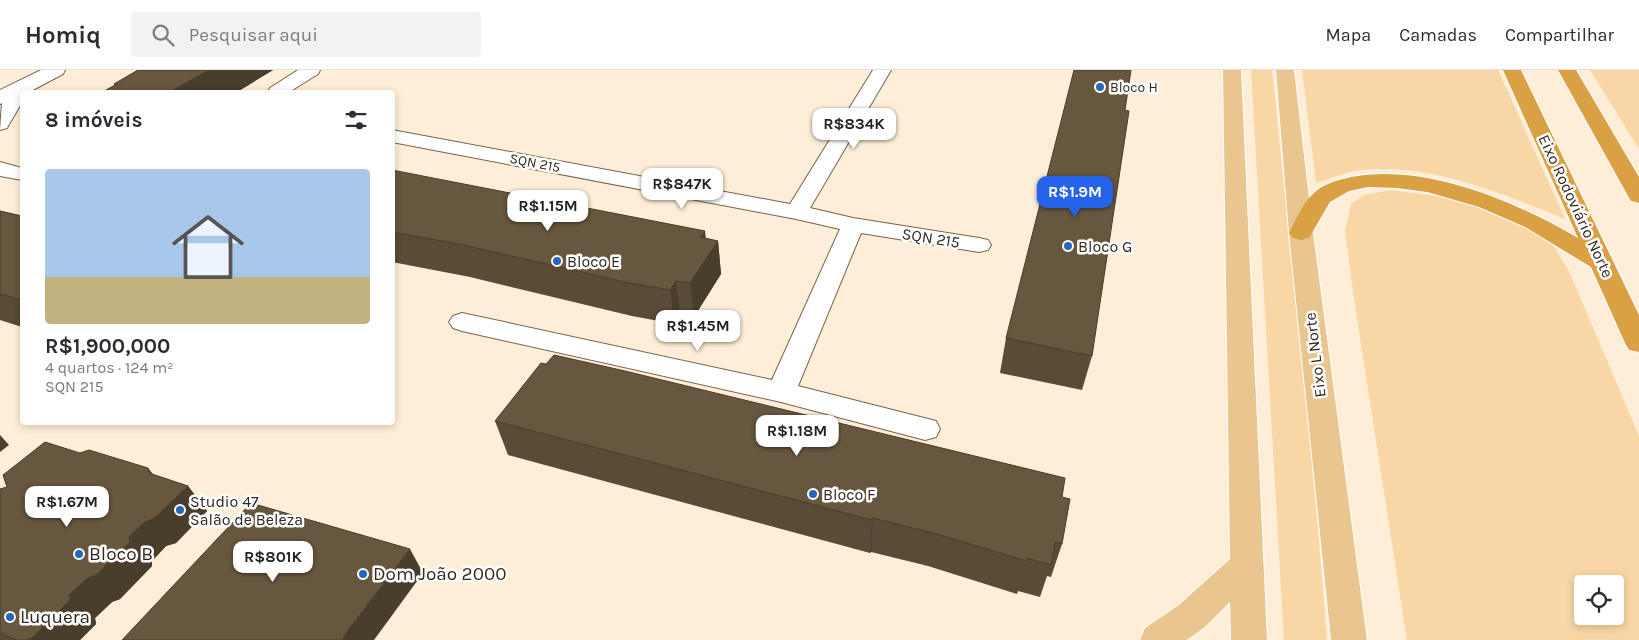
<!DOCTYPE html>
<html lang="pt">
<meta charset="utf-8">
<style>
body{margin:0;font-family:Karla,sans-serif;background:#f2f2f3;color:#2b2b33;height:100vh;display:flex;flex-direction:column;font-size:19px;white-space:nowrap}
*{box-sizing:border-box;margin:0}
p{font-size:16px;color:#7c7c81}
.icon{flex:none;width:28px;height:28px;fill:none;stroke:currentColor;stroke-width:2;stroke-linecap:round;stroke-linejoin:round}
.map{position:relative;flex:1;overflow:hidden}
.details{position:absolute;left:20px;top:20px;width:375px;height:335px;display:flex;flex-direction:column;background:#fff;border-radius:5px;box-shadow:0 2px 8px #0003}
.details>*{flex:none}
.tools{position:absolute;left:1574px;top:505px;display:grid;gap:10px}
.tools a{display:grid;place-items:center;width:50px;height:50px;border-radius:5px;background:#fff;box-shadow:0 2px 8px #0003;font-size:25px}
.price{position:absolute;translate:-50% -42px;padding:0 11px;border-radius:10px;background:#fff;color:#222;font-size:16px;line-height:32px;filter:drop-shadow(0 1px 2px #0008)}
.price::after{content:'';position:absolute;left:50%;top:30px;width:15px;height:11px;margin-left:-8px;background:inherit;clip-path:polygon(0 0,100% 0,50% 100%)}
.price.current{background:#2563eb;color:#fff}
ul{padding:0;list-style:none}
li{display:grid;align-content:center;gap:10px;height:265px;padding:0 25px}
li+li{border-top:1px solid #e1e1e2}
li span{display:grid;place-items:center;height:155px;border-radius:5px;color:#555}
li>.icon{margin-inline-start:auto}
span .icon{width:90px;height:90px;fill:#fffc;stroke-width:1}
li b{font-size:21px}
h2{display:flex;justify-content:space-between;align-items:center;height:60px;padding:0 25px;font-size:21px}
header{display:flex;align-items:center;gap:30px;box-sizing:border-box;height:70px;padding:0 25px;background:#fff;border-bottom:1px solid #e1e1e2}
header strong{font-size:24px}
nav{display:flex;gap:28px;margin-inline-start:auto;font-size:18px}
.search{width:350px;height:45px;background:#f2f2f3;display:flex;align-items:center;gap:12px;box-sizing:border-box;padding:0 18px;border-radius:5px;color:#7c7c81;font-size:19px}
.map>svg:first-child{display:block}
</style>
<header>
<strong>Homiq</strong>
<div class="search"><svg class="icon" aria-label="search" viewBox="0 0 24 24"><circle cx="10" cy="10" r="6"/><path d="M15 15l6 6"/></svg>Pesquisar aqui</div>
<nav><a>Mapa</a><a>Camadas</a><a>Compartilhar</a></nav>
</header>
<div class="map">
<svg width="1639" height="570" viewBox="0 0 1639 570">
<rect width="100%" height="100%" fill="#feeed7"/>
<g fill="#f8d6a5" fill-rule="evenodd">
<path d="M1251,0H1272L1312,388L1327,570H1284Z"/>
<path d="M1302,0H1498L1565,149C1501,123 1431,93 1361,100C1346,101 1330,109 1316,113Z"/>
<path d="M1590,0H1639V79Z"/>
<path d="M1391,120L1464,130L1508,145L1549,168L1569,201L1639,366V570H1407L1354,229L1345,161L1351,134L1364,125ZM1582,514H1615V546H1582Z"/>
</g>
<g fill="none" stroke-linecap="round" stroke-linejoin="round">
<defs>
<g id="minor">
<path d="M41,0H65L63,4L29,22H22V32L7,58L0,60L2,33L0,34V20Z"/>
<path d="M298,0H320L318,4L289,22H268L270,18Z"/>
<path d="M873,0H891L810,138L853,148L979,168L988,170L991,175L988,180L979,182L861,163L798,316L936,351L940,359L936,367L925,370L781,332L462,261L453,258L449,252L453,246L462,243L772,310L840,159L796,149L392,72V60L790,134Z"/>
<path d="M0,92L22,98V110L0,106Z"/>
</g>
<g id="major">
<path d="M1223,0H1241L1267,570H1231L1230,532L1205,557L1187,570H1140L1145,558L1179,535L1230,489Z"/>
<path d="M1276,0H1294L1313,163L1367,570H1331L1289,163Z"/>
</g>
<g id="highway">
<path d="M1503,0H1521L1639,245V282L1629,280L1625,273L1591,197L1525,157L1479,137L1427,122L1397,118L1368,117L1349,121L1330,132L1309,168L1301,170L1293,168L1289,163C1296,150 1302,134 1313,124C1322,114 1338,110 1351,107C1425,93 1515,131 1578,168Z"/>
<path d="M1558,0H1576L1639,107V133L1631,131L1628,126Z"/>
</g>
</defs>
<use href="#minor" stroke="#76644c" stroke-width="2"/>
<use href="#major" stroke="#fff" stroke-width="2"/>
<use href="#highway" stroke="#fff" stroke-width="2"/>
<use href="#minor" fill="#fff" fill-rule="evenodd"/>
<use href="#major" fill="#e9c68f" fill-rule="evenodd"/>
<use href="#highway" fill="#daa044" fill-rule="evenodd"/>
</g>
<g fill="#594b36">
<path d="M138,0H273L237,22H108L106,20L115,16L114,14Z"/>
<path d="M1125,40L1092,286L1082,320L1000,303L1006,268Z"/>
<path d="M392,100L718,171L721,204L694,247L680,244L675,254L632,246L470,207L392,192Z"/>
<path d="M0,141L22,146V257L0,250Z"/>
<path d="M546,294L1062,427V474L1051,507L1047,506L1040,527L1018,521L1017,524L928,496L871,482L870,483L508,385L495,351Z"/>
<path d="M154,405L188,416L207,441L176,473L166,476L152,491V496L120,529L112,532L95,548L96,554L80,570H0V419L7,417Z"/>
</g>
<g fill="#493d2c">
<path d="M209,0H273L237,22H170Z"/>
<path d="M705,161L708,186L718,171L721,204L694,247L690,213L700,167Z"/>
<path d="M676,211L680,244L675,254L670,220Z"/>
<path d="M0,365L9,375L0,382Z"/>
<path d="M148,398L168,423L149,403Z"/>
<path d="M188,416L207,441L176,473L166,476L152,491V496L120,529L112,532L95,548L96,554L80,570H26L69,525L129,467L145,452Z"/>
<path d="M873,448L871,482L870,483L872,450Z"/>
<path d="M410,479L423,503L374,570H342L348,560Z"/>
</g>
<g fill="#68573f" stroke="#493d2c">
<path d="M138,0H209L170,22H119L106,20L117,14H114Z"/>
<path d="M1074,0H1131L1125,40L1129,41L1092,286L1006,268Z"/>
<path d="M392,100L705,161L700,167L718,171L690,213L676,211L670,220L625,212L459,174L392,162Z"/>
<path d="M0,141L22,146V230L0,224Z"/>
<path d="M554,285L625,301L1065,408L1062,427L1070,429L1062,474L1055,472L1051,495L1027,488V491L933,463L873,448L872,450L495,351L541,293L546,294Z"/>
<path d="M45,372L80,383L89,380L148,398L149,403L188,416L155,448L145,452L129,467L130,472L96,505L88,508L69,525L70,530L32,568L26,570H16L0,563V419L7,417L3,405Z"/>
<path d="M251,433L410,479L348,560L342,570H122Z"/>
</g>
<g fill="#2767b8" stroke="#fff" stroke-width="2">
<circle cx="1100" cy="17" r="5"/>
<circle cx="1068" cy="176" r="5"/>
<circle cx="557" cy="191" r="5"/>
<circle cx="813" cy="424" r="5"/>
<circle cx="180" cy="440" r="5"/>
<circle cx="79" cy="484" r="5"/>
<circle cx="363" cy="504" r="5"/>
<circle cx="10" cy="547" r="5"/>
</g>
<g text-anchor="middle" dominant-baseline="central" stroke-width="5" stroke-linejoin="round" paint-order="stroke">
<g font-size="14" fill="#31291e" stroke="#fff" text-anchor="start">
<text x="1110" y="17">Bloco H</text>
</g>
<g font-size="14" fill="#31291e" stroke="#fff">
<text transform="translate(535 93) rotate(11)">SQN 215</text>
</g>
<g font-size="16" fill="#31291e" stroke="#fff">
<text transform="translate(1576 136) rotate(65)">Eixo Rodoviário Norte</text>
<text transform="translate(931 168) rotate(9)">SQN 215</text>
<text transform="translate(1315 285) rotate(-97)">Eixo L Norte</text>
</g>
<g font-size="16" fill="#31291e" stroke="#fff" text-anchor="start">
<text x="1078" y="176">Bloco G</text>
<text x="567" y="191">Bloco E</text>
<text x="823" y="424">Bloco F</text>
<text x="190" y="431">Studio 47<tspan x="190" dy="18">Salão de Beleza</tspan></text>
</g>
<g font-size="19" fill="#31291e" stroke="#fff" text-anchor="start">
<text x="89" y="484">Bloco B</text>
<text x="373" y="504">Dom João 2000</text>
<text x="20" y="547">Luquera</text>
</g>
</g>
</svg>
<div class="tools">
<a><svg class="icon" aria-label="locate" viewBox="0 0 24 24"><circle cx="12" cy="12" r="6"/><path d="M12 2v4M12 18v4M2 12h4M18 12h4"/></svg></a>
</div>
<b class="price" style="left:854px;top:80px">R$834K</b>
<b class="price" style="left:682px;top:140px">R$847K</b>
<b class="price current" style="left:1075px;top:148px">R$1.9M</b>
<b class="price" style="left:548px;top:162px">R$1.15M</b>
<b class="price" style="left:698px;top:282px">R$1.45M</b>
<b class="price" style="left:797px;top:387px">R$1.18M</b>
<b class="price" style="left:67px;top:458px">R$1.67M</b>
<b class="price" style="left:273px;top:513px">R$801K</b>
<section class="details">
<h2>8 imóveis<svg class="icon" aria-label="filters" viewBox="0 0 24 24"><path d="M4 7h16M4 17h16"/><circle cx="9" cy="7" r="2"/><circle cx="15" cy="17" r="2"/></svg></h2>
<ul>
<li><span style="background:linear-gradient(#a9c7e8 70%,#c2b280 0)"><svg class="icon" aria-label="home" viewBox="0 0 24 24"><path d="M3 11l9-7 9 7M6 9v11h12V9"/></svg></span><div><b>R$1,900,000</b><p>4 quartos · 124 m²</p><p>SQN 215</p></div></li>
</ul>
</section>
</div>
